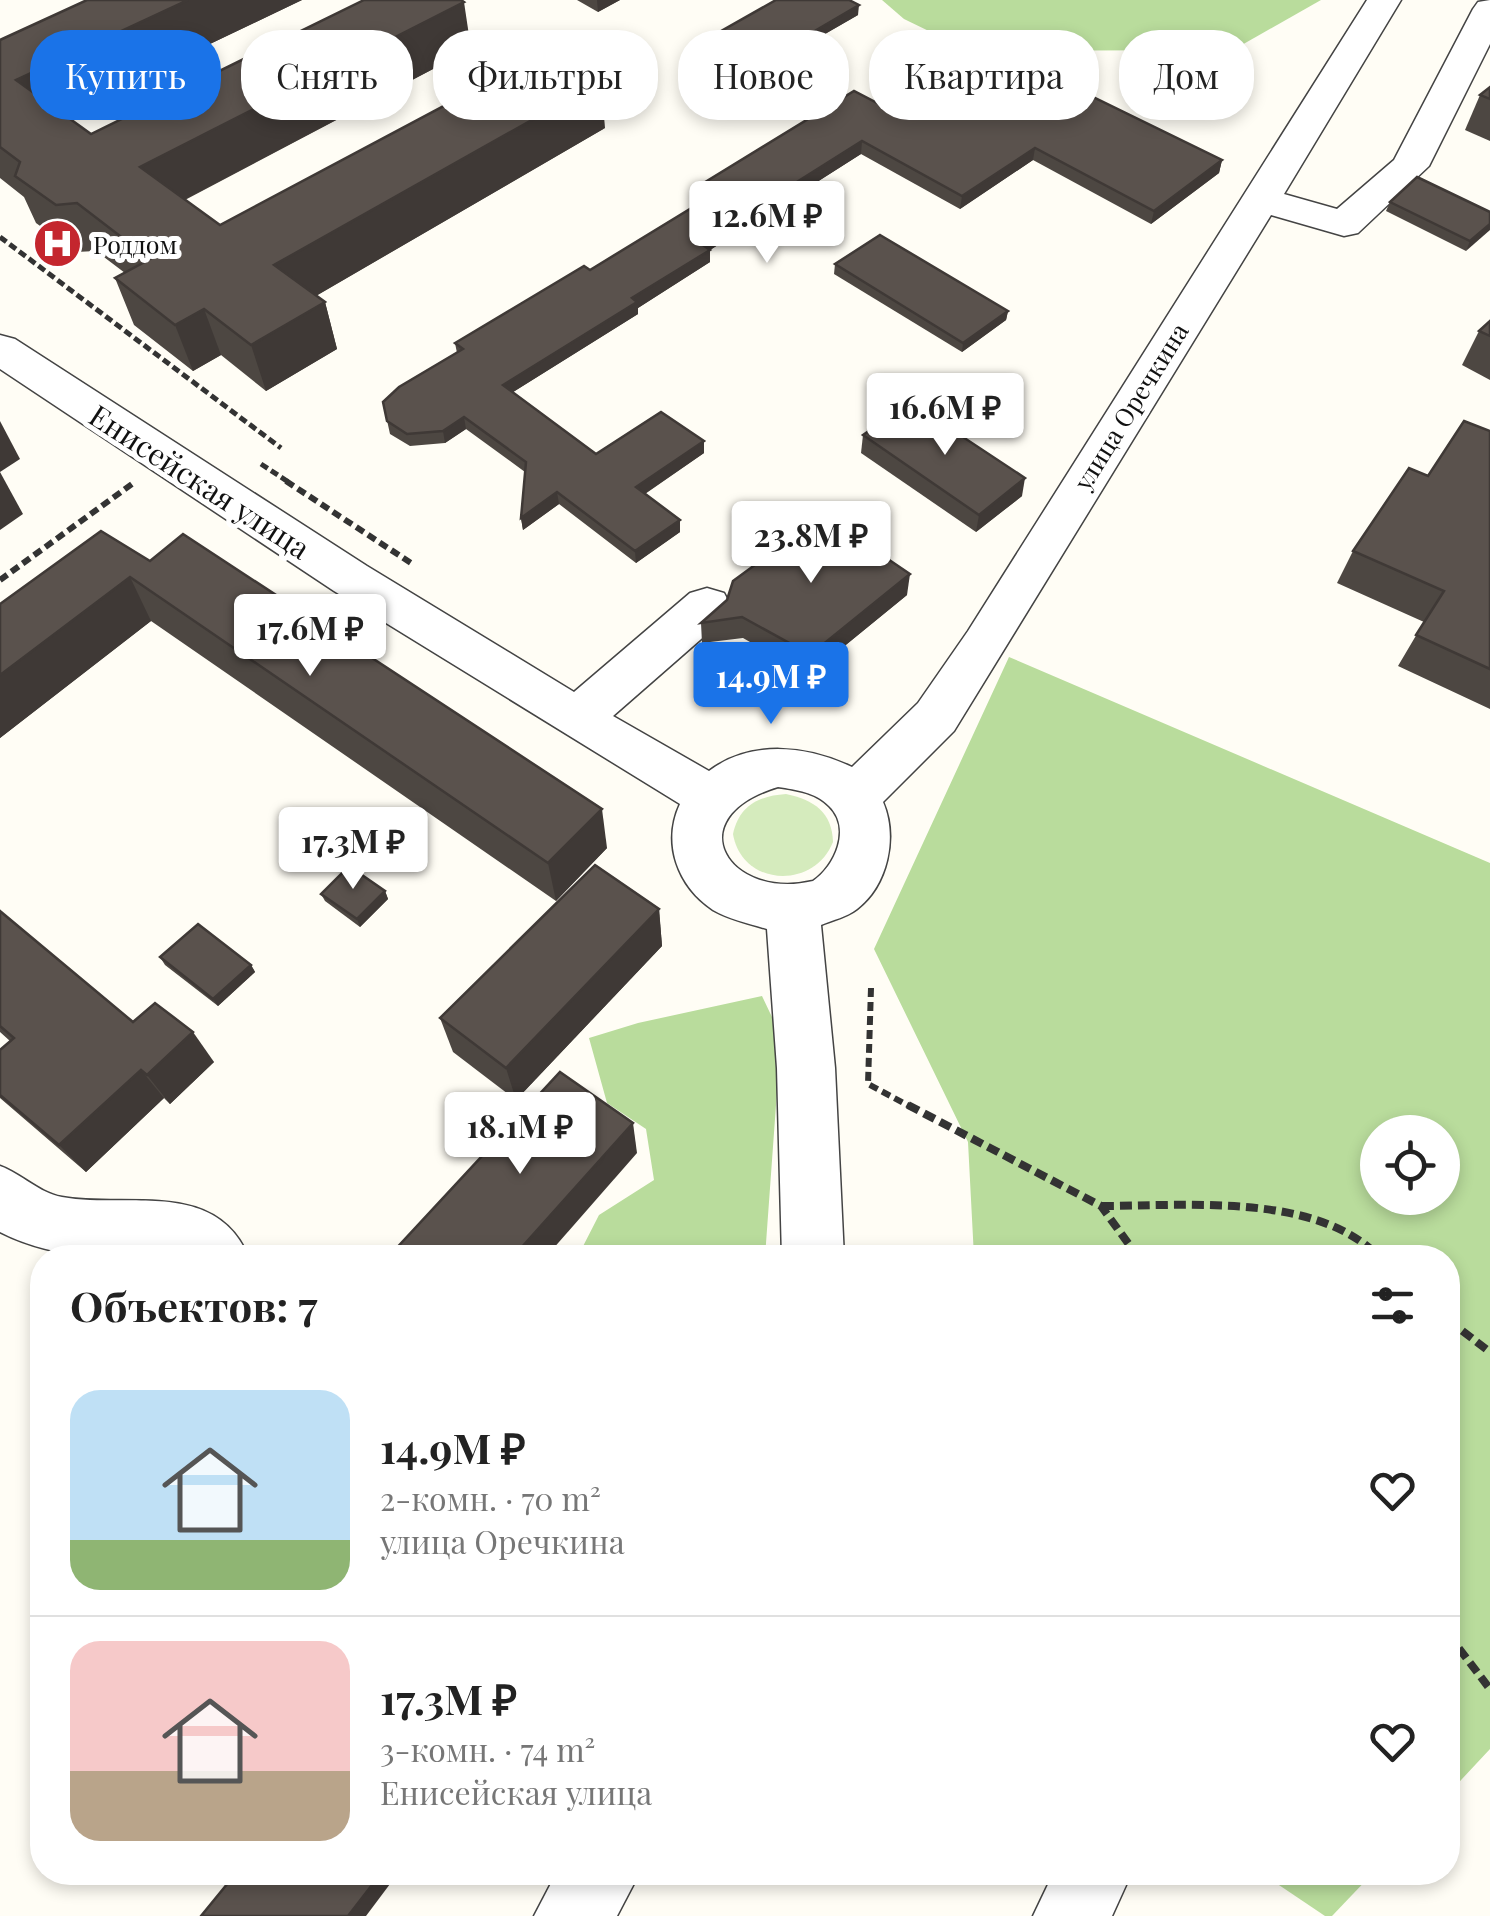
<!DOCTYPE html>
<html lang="ru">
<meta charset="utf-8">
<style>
body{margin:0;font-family:"Playfair Display",serif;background:#f2f2f2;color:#222;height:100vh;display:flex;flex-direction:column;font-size:38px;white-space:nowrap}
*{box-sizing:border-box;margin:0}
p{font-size:32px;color:#767676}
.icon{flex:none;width:55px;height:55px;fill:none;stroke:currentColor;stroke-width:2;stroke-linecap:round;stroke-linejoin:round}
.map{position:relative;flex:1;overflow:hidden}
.side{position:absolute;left:30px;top:1245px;width:1430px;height:640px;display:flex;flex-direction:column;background:#fff;border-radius:40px;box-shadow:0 5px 15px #0003}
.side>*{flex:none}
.top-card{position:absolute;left:30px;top:30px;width:1430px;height:90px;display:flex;gap:20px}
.buttons{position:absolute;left:1360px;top:1115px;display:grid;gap:20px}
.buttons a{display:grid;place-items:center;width:100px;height:100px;border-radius:50%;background:#fff;box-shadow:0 5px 15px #0003;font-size:50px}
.price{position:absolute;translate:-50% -85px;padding:0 22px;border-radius:10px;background:#fff;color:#222;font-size:32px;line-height:65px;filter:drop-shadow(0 2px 5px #0008)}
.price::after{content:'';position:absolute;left:50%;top:60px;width:30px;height:22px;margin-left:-15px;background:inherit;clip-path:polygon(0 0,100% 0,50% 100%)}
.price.on{background:#1a73e8;color:#fff}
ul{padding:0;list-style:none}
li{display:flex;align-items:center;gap:30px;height:250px;padding:0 40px}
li+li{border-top:2px solid #e0e0e0}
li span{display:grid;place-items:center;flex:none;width:280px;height:200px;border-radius:30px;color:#555}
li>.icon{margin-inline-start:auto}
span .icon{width:120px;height:120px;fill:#fffc;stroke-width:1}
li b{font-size:42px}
h2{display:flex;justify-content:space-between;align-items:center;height:120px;padding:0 40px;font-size:42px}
.pill{padding:0 35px;border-radius:40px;background:#fff;box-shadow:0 5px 15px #0003;font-size:35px;line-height:90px}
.pill.on{background:#1a73e8;color:#fff}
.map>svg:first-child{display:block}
</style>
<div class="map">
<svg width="1490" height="1916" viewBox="0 0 1490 1916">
<rect width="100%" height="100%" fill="#fffdf5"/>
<path fill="#d5ebbd" d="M786,794C814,800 832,812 833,842C814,890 742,887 733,834C739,806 758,796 786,794Z"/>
<g fill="#b9dc9c" fill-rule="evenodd">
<path d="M882,0H1321L1233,50L970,51L904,19Z"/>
<path d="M1009,657L1490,863V1749L1448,1794V1258L974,1257L968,1142L874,949ZM1442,1132V1198H1378V1132Z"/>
<path d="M762,996L781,1036L765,1257L577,1258L599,1215L654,1180L646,1129L607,1103L589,1038L638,1023Z"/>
<path d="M1261,1873H1373L1332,1916H1325Z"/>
</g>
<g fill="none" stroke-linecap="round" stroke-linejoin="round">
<defs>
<g id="minor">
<path d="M1367,0H1401L1284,194L1337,209L1394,160L1473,9L1478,2L1490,0V44L1429,166L1358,233L1344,236L1271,215L954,731L883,802C898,837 888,885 857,909C847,917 833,920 821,925L835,1068L844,1258H782L777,1068L767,929C750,924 728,919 713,910C677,886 662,843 680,804L334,591L0,369V335L15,339L367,566L574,692L690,593L707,588L724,593L731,606L724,619L613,716L709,771C751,739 808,746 852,767L918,703L968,631ZM778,787C797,790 815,792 829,806C852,828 835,866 813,881C729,901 676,818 778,787Z"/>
<path d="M0,1166C22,1174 39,1193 62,1197C127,1209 216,1178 249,1258C167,1258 75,1270 0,1232Z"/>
<path d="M557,1872H640L617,1916H534Z"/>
<path d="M1054,1872H1132L1112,1916H1033Z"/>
</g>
</defs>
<use href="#minor" stroke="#444" stroke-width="3"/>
<g stroke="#333" stroke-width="5" stroke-dasharray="8 4" stroke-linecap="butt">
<path d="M0,237L281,448"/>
<path d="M261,464L290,483"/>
</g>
<g stroke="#333" stroke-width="6" stroke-dasharray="9 5" stroke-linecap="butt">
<path d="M286,481L414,565"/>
<path d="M0,580L132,484"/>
<path d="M871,988L868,1084L913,1108"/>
</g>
<g stroke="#333" stroke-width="8" stroke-dasharray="12 6" stroke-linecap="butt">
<path d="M908,1105L1101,1206L1139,1258"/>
<path d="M1102,1206C1186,1206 1318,1192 1380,1258"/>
<path d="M1448,1320L1490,1352"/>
<path d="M1448,1634L1490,1689"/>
</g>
<use href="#minor" fill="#fff" fill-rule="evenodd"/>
</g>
<g fill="#4d4742">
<path d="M87,0H302L63,114L91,134L471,49L185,200L220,225L605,128L316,296L325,302L337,349L266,391L221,355L193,371L134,325L115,278L125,273L96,251L76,252L36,223L24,197L0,178V40Z"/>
<path d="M577,0H620L598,12Z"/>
<path d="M858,15L771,65L723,39V30Z"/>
<path d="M1490,87V141L1465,130L1480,95Z"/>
<path d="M906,118L1222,160L1219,173L1151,224L1033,160L960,209L861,154L710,250V262L638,308V314L513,392L596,454L704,441V453L645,494L680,520V532L636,563L559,504L523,530L521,518L525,472L466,429L445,443L410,446L390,434L383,402L457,353L455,343L590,270L706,199L702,197V184Z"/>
<path d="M1390,202L1490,212L1466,251L1386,211Z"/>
<path d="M835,264L1008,311L1006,320L962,352L834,274Z"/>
<path d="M1490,321V380L1462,365L1479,331Z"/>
<path d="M1490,431V709L1398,666L1424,622L1337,583L1353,551L1428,476Z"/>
<path d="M863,435L1022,496L976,532L861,453Z"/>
<path d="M101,531L607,848L556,901L151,621L0,738V604Z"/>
<path d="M907,595L820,666L803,672L743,638L702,643L701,623Z"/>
<path d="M385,891L388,899L360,927L325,901L321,894Z"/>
<path d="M659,909L662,946L516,1100L453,1052L440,1018Z"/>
<path d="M0,911L133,1022L214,1062L170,1104L164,1098L86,1172L0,1098V1050L10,1041L0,1032Z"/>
<path d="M160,957L251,965L255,972L218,1006L165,965Z"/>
</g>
<g fill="#3f3936">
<path d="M188,0H302L36,127L16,80Z"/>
<path d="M597,0H620L598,12Z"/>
<path d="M464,2L471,49L157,214L140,167Z"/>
<path d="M859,5L858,15L771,65L772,56Z"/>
<path d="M601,81L605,128L288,312L274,265Z"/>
<path d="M862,141L861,154L710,250V262L638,308V314L505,397L503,385L632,298L700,243Z"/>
<path d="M1035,148L1033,160L960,209L962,196Z"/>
<path d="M1222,160L1219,173L1151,224L1154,211Z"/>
<path d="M1490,224V230L1466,251L1470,241Z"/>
<path d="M325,302L337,349L266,391L251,345Z"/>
<path d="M204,309L221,355L193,371L175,325Z"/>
<path d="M1008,311L1006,320L962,352L963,343Z"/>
<path d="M464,417L466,429L445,443L443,431Z"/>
<path d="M0,421L20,459L0,472Z"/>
<path d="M704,441V453L637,499L636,487Z"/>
<path d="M0,472L23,514L0,530Z"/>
<path d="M1025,478L1022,496L976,532L979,515Z"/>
<path d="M557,492L559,504L523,530L521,518Z"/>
<path d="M680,520V532L636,563L635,551Z"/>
<path d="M910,574L907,595L820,666L803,672L804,651Z"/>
<path d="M130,577L151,621L0,738V675Z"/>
<path d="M602,809L607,848L556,901L548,863Z"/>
<path d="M385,891L388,899L360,927L357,919Z"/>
<path d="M659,909L662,946L516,1100L506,1068Z"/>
<path d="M251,965L255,972L218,1006L213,999Z"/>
<path d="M193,1032L214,1062L170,1104L147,1075Z"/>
<path d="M141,1070L164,1098L86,1172L59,1145Z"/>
<path d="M633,1123L637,1153L545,1258H512Z"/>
<path d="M382,1872H399L366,1916H348Z"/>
</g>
<g fill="#5a524d" stroke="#3f3936" stroke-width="2.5">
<path d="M87,0H188L16,80L91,134L364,0H461L464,2L140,167L220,225L549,50L601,81L274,265L325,302L251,345L204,309L175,325L115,278L150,259L77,203L56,205L15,176L20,162L0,147V40Z"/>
<path d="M776,0H849L859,5L772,56L723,30Z"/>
<path d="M1005,54L1222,160L1154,211L1035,148L962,196L862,141L700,243L710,250L632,298L637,302L503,385L596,454L661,412L704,441L636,487L680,520L635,551L557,492L521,518L526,462L464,417L443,431L407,434L387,421L383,402L399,387L463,349L455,343L584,266L590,270L716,193L702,184L854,91L906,118Z"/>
<path d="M1490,87V99L1480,95Z"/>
<path d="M1417,177L1490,212V224L1470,241L1390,202Z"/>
<path d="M880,235L1008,311L963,343L835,264Z"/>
<path d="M1490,321V336L1479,331Z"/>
<path d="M910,402L1025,478L979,515L863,435Z"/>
<path d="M1464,421L1490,431V669L1416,635L1444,591L1353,551L1409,468L1428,476Z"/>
<path d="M823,515L910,574L821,646L804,651L742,617L701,623L727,600L733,581Z"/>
<path d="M101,531L150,561L183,534L602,809L548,863L130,577L0,675V604Z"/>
<path d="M595,865L659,909L506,1068L440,1018Z"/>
<path d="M349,866L385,891L357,919L321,894Z"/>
<path d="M0,911L133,1022L155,1003L193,1032L147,1075L141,1070L59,1145L0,1095V1050L14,1038L0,1026Z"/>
<path d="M198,924L251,965L213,999L160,957Z"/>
<path d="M560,1072L633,1123L512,1258H400L393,1252Z"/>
<path d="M237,1872H382L348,1916H201Z"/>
</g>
<defs>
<symbol id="hospital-disc" viewBox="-11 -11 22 22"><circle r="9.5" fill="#c4262e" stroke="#fff"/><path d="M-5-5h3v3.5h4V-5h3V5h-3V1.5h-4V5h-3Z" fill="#fff"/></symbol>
</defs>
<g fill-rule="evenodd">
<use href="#hospital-disc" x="30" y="216" width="55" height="55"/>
</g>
<g text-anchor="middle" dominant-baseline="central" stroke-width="10" stroke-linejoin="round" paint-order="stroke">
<g font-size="25" fill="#111" stroke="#fff" text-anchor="start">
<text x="93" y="243">Роддом</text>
</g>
<g font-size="25" fill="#111" stroke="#fff">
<text transform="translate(1130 406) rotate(-58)">улица Оречкина</text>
</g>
<g font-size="30" fill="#111" stroke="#fff">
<text transform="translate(200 481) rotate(33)">Енисейская улица</text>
</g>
</g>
</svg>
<div class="buttons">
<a><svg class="icon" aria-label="locate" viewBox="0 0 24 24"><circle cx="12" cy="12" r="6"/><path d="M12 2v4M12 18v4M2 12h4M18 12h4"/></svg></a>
</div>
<b class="price" style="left:767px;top:266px">12.6M ₽</b>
<b class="price" style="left:945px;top:458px">16.6M ₽</b>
<b class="price" style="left:811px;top:586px">23.8M ₽</b>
<b class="price" style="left:310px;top:679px">17.6M ₽</b>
<b class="price on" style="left:771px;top:727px">14.9M ₽</b>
<b class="price" style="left:353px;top:892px">17.3M ₽</b>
<b class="price" style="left:520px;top:1177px">18.1M ₽</b>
<div class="top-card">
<a class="pill on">Купить</a>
<a class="pill">Снять</a>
<a class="pill">Фильтры</a>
<a class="pill">Новое</a>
<a class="pill">Квартира</a>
<a class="pill">Дом</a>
</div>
<section class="side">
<h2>Объектов: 7<svg class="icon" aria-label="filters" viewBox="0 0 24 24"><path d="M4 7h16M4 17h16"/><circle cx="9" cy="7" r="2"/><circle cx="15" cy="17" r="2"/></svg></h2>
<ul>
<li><span style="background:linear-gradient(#bfe0f5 75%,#8fb573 0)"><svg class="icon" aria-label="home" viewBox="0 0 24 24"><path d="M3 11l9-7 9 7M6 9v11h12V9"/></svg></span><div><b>14.9M ₽</b><p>2-комн. · 70 m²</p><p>улица Оречкина</p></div><svg class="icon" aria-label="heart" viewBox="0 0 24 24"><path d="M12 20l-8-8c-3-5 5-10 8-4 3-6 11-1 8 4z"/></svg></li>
<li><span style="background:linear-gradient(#f6c9c9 65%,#b9a48a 0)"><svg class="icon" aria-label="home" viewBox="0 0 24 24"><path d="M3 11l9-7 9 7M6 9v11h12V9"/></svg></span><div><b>17.3M ₽</b><p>3-комн. · 74 m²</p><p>Енисейская улица</p></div><svg class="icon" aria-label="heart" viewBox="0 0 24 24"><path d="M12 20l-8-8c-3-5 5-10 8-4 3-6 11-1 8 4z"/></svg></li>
</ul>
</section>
</div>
